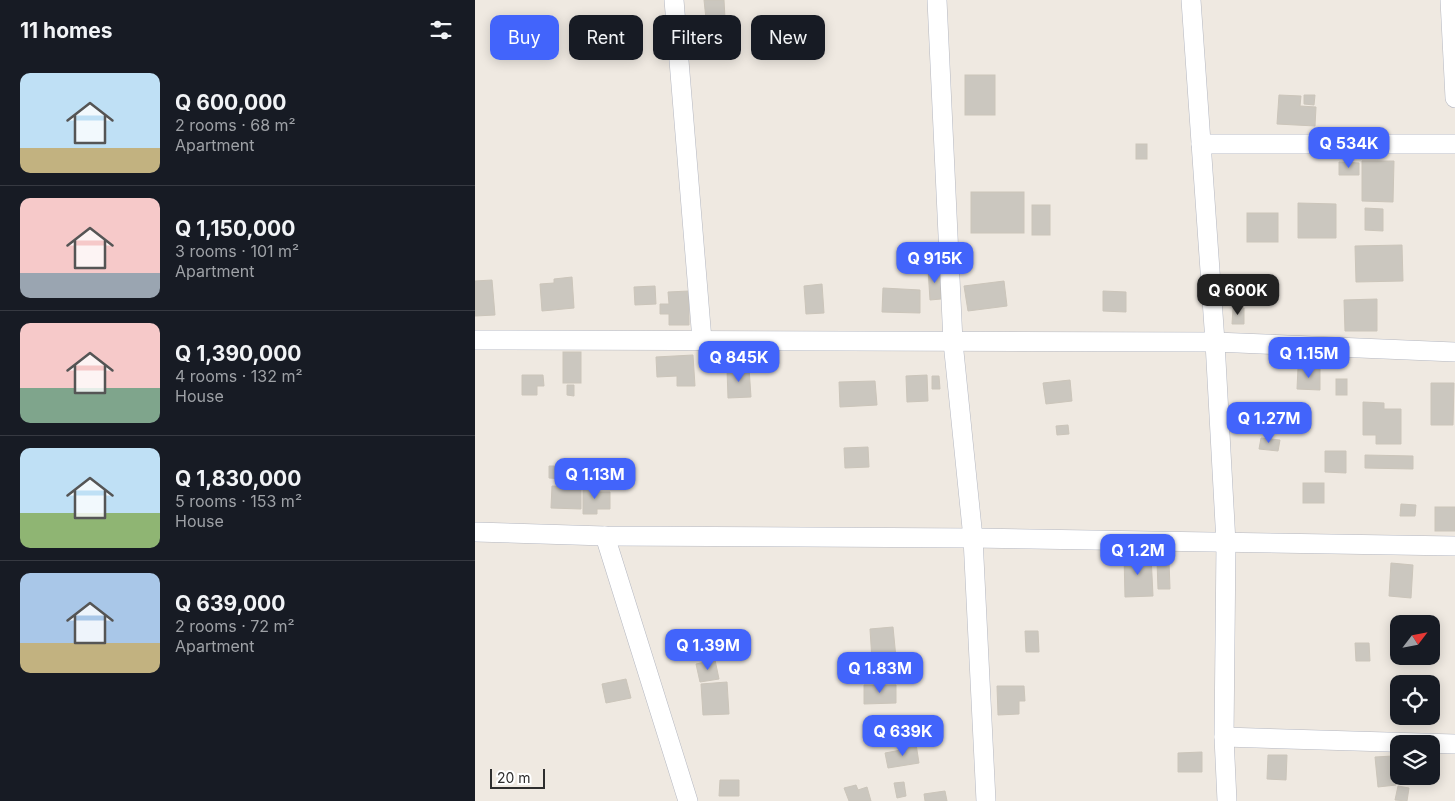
<!DOCTYPE html>
<meta charset="utf-8">
<style>
body{margin:0;font-family:Inter,sans-serif;background:#242831;color:#f1f3f6;height:100vh;display:flex;flex-direction:column;font-size:19px;white-space:nowrap}
*{box-sizing:border-box;margin:0}
p{font-size:16px;color:#9ea1a6}
.icon{flex:none;width:28px;height:28px;fill:none;stroke:currentColor;stroke-width:2;stroke-linecap:round;stroke-linejoin:round}
.map{position:relative;flex:1;overflow:hidden}
.sheet{display:flex;flex-direction:column;background:#171b24;width:475px}
.sheet>*{flex:none}
.banner{position:absolute;left:15px;top:15px;width:475px;height:45px;display:flex;gap:10px}
.needle{width:32px;rotate:58deg}
.buttons{position:absolute;left:915px;top:615px;display:grid;gap:10px}
.buttons a{display:grid;place-items:center;width:50px;height:50px;border-radius:10px;background:#171b24;box-shadow:0 2px 12px #0003;font-size:25px}
.scale{position:absolute;left:15px;bottom:12px;width:55px;box-sizing:border-box;padding-left:5px;border:2px solid #2e2e2e;border-top:0;font-size:14px;line-height:18px;white-space:nowrap;color:#2e2e2e;-webkit-text-stroke:4px #fff;paint-order:stroke}
.price{position:absolute;translate:-50% -42px;padding:0 11px;border-radius:10px;background:#4264fb;color:#fff;font-size:16px;line-height:32px;filter:drop-shadow(0 1px 2px #0008)}
.price::after{content:'';position:absolute;left:50%;top:30px;width:15px;height:11px;margin-left:-8px;background:inherit;clip-path:polygon(0 0,100% 0,50% 100%)}
.price.on{background:#222;color:#fff}
ul{padding:0;list-style:none}
li{display:flex;align-items:center;gap:15px;height:125px;padding:0 20px}
li+li{border-top:1px solid #363941}
li span{display:grid;place-items:center;flex:none;width:140px;height:100px;border-radius:10px;color:#555}
li>.icon{margin-inline-start:auto}
span .icon{width:60px;height:60px;fill:#fffc;stroke-width:1}
li b{font-size:21px}
h2{display:flex;justify-content:space-between;align-items:center;height:60px;padding:0 20px;font-size:21px}
.pill{padding:0 18px;border-radius:10px;background:#171b24;box-shadow:0 2px 12px #0003;font-size:18px;line-height:45px}
.pill.on{background:#4264fb;color:#fff}
main{display:flex;flex:1;min-height:0}
.map>svg:first-child{display:block}
</style>
<main>
<section class="sheet">
<h2>11 homes<svg class="icon" aria-label="filters" viewBox="0 0 24 24"><path d="M4 7h16M4 17h16"/><circle cx="9" cy="7" r="2"/><circle cx="15" cy="17" r="2"/></svg></h2>
<ul>
<li><span style="background:linear-gradient(#bfe0f5 75%,#c2b280 0)"><svg class="icon" aria-label="home" viewBox="0 0 24 24"><path d="M3 11l9-7 9 7M6 9v11h12V9"/></svg></span><div><b>Q 600,000</b><p>2 rooms · 68 m²</p><p>Apartment</p></div></li>
<li><span style="background:linear-gradient(#f6c9c9 75%,#9aa5b1 0)"><svg class="icon" aria-label="home" viewBox="0 0 24 24"><path d="M3 11l9-7 9 7M6 9v11h12V9"/></svg></span><div><b>Q 1,150,000</b><p>3 rooms · 101 m²</p><p>Apartment</p></div></li>
<li><span style="background:linear-gradient(#f6c9c9 65%,#7fa58c 0)"><svg class="icon" aria-label="home" viewBox="0 0 24 24"><path d="M3 11l9-7 9 7M6 9v11h12V9"/></svg></span><div><b>Q 1,390,000</b><p>4 rooms · 132 m²</p><p>House</p></div></li>
<li><span style="background:linear-gradient(#bfe0f5 65%,#8fb573 0)"><svg class="icon" aria-label="home" viewBox="0 0 24 24"><path d="M3 11l9-7 9 7M6 9v11h12V9"/></svg></span><div><b>Q 1,830,000</b><p>5 rooms · 153 m²</p><p>House</p></div></li>
<li><span style="background:linear-gradient(#a9c7e8 70%,#c2b280 0)"><svg class="icon" aria-label="home" viewBox="0 0 24 24"><path d="M3 11l9-7 9 7M6 9v11h12V9"/></svg></span><div><b>Q 639,000</b><p>2 rooms · 72 m²</p><p>Apartment</p></div></li>
</ul>
</section>
<div class="map">
<svg width="980" height="801" viewBox="0 0 980 801">
<rect width="100%" height="100%" fill="#efe9e1"/>
<g fill="#cbc7bf" stroke="#cbc5ba">
<path d="M229,0H249L250,18L231,19Z"/>
<rect x="490" y="75" width="30" height="40"/>
<path d="M804,95L826,96L825,106L841,107L840,126L802,124Z"/>
<path d="M829,95H840L839,105L829,104Z"/>
<rect x="661" y="144" width="11" height="15"/>
<path d="M887,161H919L918,202L887,201Z"/>
<path d="M864,162L884,163V175H864Z"/>
<rect x="496" y="192" width="53" height="41"/>
<path d="M823,203L861,204V238H823Z"/>
<rect x="557" y="205" width="18" height="30"/>
<path d="M890,208L908,209V231L890,230Z"/>
<rect x="772" y="213" width="31" height="29"/>
<path d="M927,245L928,281L881,282L880,246Z"/>
<path d="M453,269H465L466,299L455,300Z"/>
<path d="M97,277L99,308L67,311L65,284L79,283V279Z"/>
<path d="M17,280L20,315L0,316V281Z"/>
<path d="M529,281L532,306L493,311L489,286Z"/>
<path d="M347,284L349,313L331,314L329,286Z"/>
<path d="M180,286L181,304L160,305L159,287Z"/>
<path d="M408,288L445,290V313L407,312Z"/>
<path d="M770,289L789,290L788,303H770Z"/>
<path d="M214,291V325H194V314H185V304H194L193,292Z"/>
<path d="M628,291L651,292V312L628,311Z"/>
<path d="M902,299V331H870L869,300Z"/>
<path d="M758,308H769V324H757Z"/>
<rect x="88" y="352" width="18" height="31"/>
<path d="M218,355L220,386H202V376L182,377L181,357Z"/>
<path d="M274,368L276,397L253,398L252,369Z"/>
<path d="M823,368L845,369V390L822,389Z"/>
<path d="M47,375H68L69,386H62V395H47Z"/>
<path d="M452,375L453,401L432,402L431,376Z"/>
<path d="M457,376H464L465,389H457Z"/>
<rect x="861" y="379" width="11" height="16"/>
<path d="M595,380L597,401L571,404L568,383Z"/>
<path d="M400,381L402,405L365,407L364,382Z"/>
<path d="M956,383H979L978,425H956Z"/>
<path d="M92,385H99V396L92,395Z"/>
<path d="M888,402L909,403V409H926V444H901V435H888Z"/>
<path d="M782,403L823,404V423H782Z"/>
<path d="M593,425L594,434L582,435L581,426Z"/>
<path d="M786,438L805,440L803,451L784,449Z"/>
<path d="M393,447L394,467L370,468L369,448Z"/>
<path d="M850,451H871V473L850,472Z"/>
<path d="M890,455L938,456V469L890,468Z"/>
<path d="M74,466H89V479L74,478Z"/>
<rect x="828" y="483" width="21" height="20"/>
<path d="M108,484H122V492H135V509H122V514H108Z"/>
<path d="M77,486L106,487V509L76,508Z"/>
<path d="M926,504L941,505L940,516H925Z"/>
<rect x="960" y="507" width="20" height="24"/>
<path d="M649,555H676L678,596L650,597Z"/>
<path d="M682,561H694L695,589H683Z"/>
<path d="M916,563L938,565L936,598L914,596Z"/>
<path d="M418,627L421,658L397,660L395,629Z"/>
<path d="M550,631H563L564,652H551Z"/>
<path d="M880,643H894L895,661H881Z"/>
<path d="M240,660L244,679L225,682L221,664Z"/>
<path d="M151,679L156,698L131,703L127,684Z"/>
<path d="M252,682L254,714L228,715L226,684Z"/>
<path d="M389,685H421V703L389,704Z"/>
<path d="M522,686H549L550,701H544V714L523,715Z"/>
<path d="M441,744L444,763L413,768L410,753L426,750V746Z"/>
<path d="M727,752V772H703V753Z"/>
<path d="M793,755H812L811,780L792,779Z"/>
<path d="M918,756L921,785L903,787L900,757Z"/>
<path d="M245,780H264V796H244Z"/>
<path d="M429,782L431,796L422,798L419,783Z"/>
<path d="M381,785L383,790L392,787L396,801H374L369,788Z"/>
<path d="M923,786L934,788L932,801L920,800Z"/>
<path d="M470,791L472,801H450L449,794Z"/>
</g>
<g fill="none" stroke-linecap="round" stroke-linejoin="round">
<defs>
<g id="minor">
<path d="M199,0L227,340"/>
<path d="M462,0L478,342L498,538L511,801"/>
<path d="M716,0L740,342L751,543L749,737L752,801"/>
<path d="M975,0L980,98"/>
<path d="M726,144H980"/>
<path d="M0,340L740,342L980,352"/>
<path d="M0,532L130,536L498,538L980,546"/>
<path d="M130,536L213,801"/>
<path d="M749,737L980,744"/>
</g>
</defs>
<use href="#minor" stroke="#b4b7c1" stroke-width="20"/>
<use href="#minor" stroke="#fff" stroke-width="19"/>
</g>
</svg>
<div class="buttons">
<a><svg class="needle" viewBox="-14 -14 28 28"><path d="M0-13l5 13h-10z" fill="#e53935"/><path d="M0 13l5-13h-10z" fill="#9ea1a6"/></svg></a>
<a><svg class="icon" aria-label="locate" viewBox="0 0 24 24"><circle cx="12" cy="12" r="6"/><path d="M12 2v4M12 18v4M2 12h4M18 12h4"/></svg></a>
<a><svg class="icon" aria-label="layers" viewBox="0 0 24 24"><path d="M12 4l9 5-9 5-9-5zM3 14l9 5 9-5"/></svg></a>
</div>
<div class="scale">20 m</div>
<b class="price" style="left:874px;top:169px">Q 534K</b>
<b class="price" style="left:460px;top:284px">Q 915K</b>
<b class="price on" style="left:763px;top:316px">Q 600K</b>
<b class="price" style="left:834px;top:379px">Q 1.15M</b>
<b class="price" style="left:264px;top:383px">Q 845K</b>
<b class="price" style="left:794px;top:444px">Q 1.27M</b>
<b class="price" style="left:120px;top:500px">Q 1.13M</b>
<b class="price" style="left:663px;top:576px">Q 1.2M</b>
<b class="price" style="left:233px;top:671px">Q 1.39M</b>
<b class="price" style="left:405px;top:694px">Q 1.83M</b>
<b class="price" style="left:428px;top:757px">Q 639K</b>
<div class="banner">
<a class="pill on">Buy</a>
<a class="pill">Rent</a>
<a class="pill">Filters</a>
<a class="pill">New</a>
</div>
</div>
</main>
